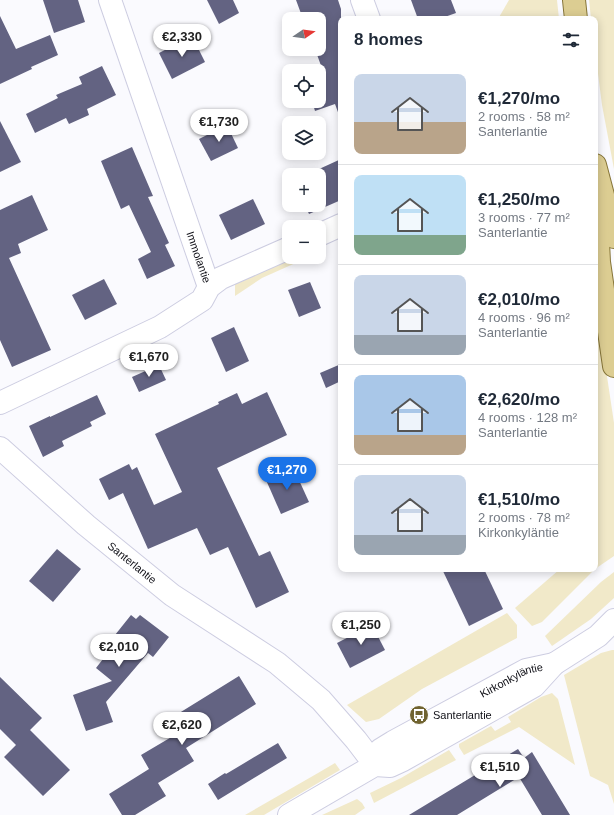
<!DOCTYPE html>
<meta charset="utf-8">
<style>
body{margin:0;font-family:Helvetica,sans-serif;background:#f6f6f7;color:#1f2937;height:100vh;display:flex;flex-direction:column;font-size:15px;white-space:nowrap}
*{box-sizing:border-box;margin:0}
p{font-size:13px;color:#747a83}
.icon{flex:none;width:22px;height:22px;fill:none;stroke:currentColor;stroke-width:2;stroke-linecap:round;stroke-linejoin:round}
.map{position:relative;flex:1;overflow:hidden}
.sheet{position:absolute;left:338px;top:16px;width:260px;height:556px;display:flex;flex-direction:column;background:#fff;border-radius:8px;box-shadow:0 2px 10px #0003}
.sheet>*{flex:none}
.needle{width:26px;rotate:77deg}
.tools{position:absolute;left:282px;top:12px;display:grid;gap:8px}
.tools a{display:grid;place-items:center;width:44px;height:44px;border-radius:8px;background:#fff;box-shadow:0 2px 10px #0003;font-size:20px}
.price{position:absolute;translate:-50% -34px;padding:0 9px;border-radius:14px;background:#fff;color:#222;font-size:13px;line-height:26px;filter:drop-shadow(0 1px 2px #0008)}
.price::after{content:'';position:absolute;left:50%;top:24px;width:12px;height:9px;margin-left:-6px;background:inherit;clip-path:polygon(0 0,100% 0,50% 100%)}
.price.selected{background:#1a73e8;color:#fff}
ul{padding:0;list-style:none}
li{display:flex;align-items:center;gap:12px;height:100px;padding:0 16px}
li+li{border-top:1px solid #e0e1e3}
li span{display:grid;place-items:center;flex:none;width:112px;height:80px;border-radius:8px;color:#555}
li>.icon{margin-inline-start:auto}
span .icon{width:48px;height:48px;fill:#fffc;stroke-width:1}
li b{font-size:17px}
h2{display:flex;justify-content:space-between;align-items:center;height:48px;padding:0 16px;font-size:17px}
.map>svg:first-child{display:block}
</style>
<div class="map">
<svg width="614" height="815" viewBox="0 0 614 815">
<rect width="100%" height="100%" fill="#fafafe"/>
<g fill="#f1e9c9">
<path d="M509,0H557L559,19H498Z"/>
<path d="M589,0H614V169L602,105L596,58L595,19H591Z"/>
<path d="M289,257H309L262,278L235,296V284Z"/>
<path d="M595,296L614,423V556L595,569Z"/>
<path d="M560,569H595L542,622L532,626L515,608Z"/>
<path d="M614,572V598L591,619L552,646L545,636L601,582Z"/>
<path d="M507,613L517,625V638L422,689L379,719L366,722L347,705Z"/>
<path d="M612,650H614V804L608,785L590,776L564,675L601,653Z"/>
<path d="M552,693L558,699L575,765L519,727L464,755L459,747V744L491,726L495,731L511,722L508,717L541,697Z"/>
<path d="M449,750L456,760L374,803L370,793L401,778Z"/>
<path d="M335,763L340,770L264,815H245L318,773Z"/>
<path d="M357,799L362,803L365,808L355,815H322Z"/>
</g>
<g fill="#636382">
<path d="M43,0H78L85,22L54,33Z"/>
<path d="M207,0H233L239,13L219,24Z"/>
<path d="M296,0H338L341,9V115H339L335,104L315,111L312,101H319V76L324,74L315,49H319V19H303Z"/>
<path d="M411,0H451L456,13L439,19H418Z"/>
<path d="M0,16L16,49L50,35L58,55L31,67L32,69L0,84Z"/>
<path d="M192,36L205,62L172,79L159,53Z"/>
<path d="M102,66L116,95L87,109L89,115L69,124L66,118L35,133L26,114L58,98L56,95L82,84L79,77Z"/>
<path d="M0,121L21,162L0,172Z"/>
<path d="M227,125L238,148L211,161L199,139Z"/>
<path d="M132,147L153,196L148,197L169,243L165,245L175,266L147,279L138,259L151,252L129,205L121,209L101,161Z"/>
<path d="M341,159V200L309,214L305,205H319V175H306Z"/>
<path d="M32,195L48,230L18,244L21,253L9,258L51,350L12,367L0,340V210Z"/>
<path d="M253,199L265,224L231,240L219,215Z"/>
<path d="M104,279L117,304L85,320L72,295Z"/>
<path d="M310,282L321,308L299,317L288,290Z"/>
<path d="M234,327L249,361L226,372L211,338Z"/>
<path d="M341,364V381L326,388L320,373Z"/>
<path d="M159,365L166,380L139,392L132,377Z"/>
<path d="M267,392L287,435L217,468L259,556L270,551L289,592L256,608L228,547L210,555L197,528L148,549L123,493L109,500L99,479L129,464L132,470L137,467L154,505L182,492L155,434L219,404L218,402L237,393L242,404Z"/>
<path d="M97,395L106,414L90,422L92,426L62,441L64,446L43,457L29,426L50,416V417Z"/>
<path d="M293,467L309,502L281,514L266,480Z"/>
<path d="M57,549L81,569L53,602L29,581Z"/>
<path d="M442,569H484L503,609L469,626Z"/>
<path d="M131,615L136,619L140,615L169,637L153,657L148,653L106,702L113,722L86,731L73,695L112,681L96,668L103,659L99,655Z"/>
<path d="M372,625L385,650L350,668L337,643Z"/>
<path d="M239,676L256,704L186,748L194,761L158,783L166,796L135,815H122L109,794L149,769L141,755L185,729L176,715Z"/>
<path d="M0,677L42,718L30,730L70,770L43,796L4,757L16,745L0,729Z"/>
<path d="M278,743L287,758L218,800L208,784L225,773L226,774Z"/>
<path d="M518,749L524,758L532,752L570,815H542L519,777L457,815H409Z"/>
</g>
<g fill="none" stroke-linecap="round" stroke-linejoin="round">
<defs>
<g id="minor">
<path id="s1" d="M110,0L209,287"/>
<path d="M362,0L369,19"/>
<path d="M319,235L341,225"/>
<path d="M0,403L160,327L202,300L209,287L221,278L289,248"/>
<path id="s2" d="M0,448L86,525L172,595L277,663L321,700L356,740L375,765"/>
</g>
<g id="tertiary">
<path id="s3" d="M375,765L380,750L393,742L526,670L554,664"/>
<path d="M289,815L375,765L390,766L403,760L534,686L554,664L598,636L614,620"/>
</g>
<g id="primary">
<path d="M574,0L576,19"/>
<path d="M595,165L614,237"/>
<path d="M595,182L599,262L614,366"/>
</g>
</defs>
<use href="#minor" stroke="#cdcde1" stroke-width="24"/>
<use href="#tertiary" stroke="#cdcde1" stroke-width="24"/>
<use href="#primary" stroke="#867538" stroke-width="24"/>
<use href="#minor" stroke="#fff" stroke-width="22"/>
<use href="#tertiary" stroke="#fff" stroke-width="22"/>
<use href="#primary" stroke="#dccd92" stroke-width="22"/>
</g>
<defs>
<symbol id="bus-disc" viewBox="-11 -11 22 22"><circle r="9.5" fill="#706330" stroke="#fff"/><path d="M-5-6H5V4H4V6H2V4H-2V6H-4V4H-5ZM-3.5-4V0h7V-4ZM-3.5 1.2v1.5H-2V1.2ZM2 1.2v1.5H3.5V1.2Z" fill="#fff"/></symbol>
</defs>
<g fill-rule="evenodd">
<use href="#bus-disc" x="408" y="704" width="22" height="22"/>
</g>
<g text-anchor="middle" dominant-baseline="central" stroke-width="4" stroke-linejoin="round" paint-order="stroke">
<g font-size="11" fill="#101017" stroke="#fff">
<text stroke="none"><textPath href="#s1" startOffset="272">Immolantie</textPath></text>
<text stroke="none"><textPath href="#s2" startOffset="175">Santerlantie</textPath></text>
<text stroke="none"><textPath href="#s3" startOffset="165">Kirkonkyläntie</textPath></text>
</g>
<g font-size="11" fill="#101017" stroke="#fff" text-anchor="start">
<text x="433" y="715">Santerlantie</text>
</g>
</g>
</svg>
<div class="tools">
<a><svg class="needle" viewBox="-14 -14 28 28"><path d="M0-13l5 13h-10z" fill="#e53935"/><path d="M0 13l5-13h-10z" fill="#747a83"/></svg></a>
<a><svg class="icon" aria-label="locate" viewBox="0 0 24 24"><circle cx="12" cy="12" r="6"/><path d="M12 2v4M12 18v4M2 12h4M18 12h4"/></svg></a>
<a><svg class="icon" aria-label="layers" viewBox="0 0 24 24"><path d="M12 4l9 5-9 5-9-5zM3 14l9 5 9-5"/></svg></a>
<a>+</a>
<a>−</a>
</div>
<b class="price" style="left:182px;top:58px">€2,330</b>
<b class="price" style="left:219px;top:143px">€1,730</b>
<b class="price" style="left:149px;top:378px">€1,670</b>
<b class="price selected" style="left:287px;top:491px">€1,270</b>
<b class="price" style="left:361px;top:646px">€1,250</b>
<b class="price" style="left:119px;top:668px">€2,010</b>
<b class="price" style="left:182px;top:746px">€2,620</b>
<b class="price" style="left:500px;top:788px">€1,510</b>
<section class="sheet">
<h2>8 homes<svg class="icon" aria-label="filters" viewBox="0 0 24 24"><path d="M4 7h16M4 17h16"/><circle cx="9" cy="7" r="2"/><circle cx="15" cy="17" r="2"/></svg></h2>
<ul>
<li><span style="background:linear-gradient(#c9d6e8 60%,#b9a48a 0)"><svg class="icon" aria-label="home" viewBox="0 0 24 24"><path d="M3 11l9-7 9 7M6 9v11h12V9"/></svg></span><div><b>€1,270/mo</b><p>2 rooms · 58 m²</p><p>Santerlantie</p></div></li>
<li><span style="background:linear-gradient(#bfe0f5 75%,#7fa58c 0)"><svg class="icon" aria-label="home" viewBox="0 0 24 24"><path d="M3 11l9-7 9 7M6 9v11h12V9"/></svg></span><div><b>€1,250/mo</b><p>3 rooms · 77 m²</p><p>Santerlantie</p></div></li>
<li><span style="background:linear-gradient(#c9d6e8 75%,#9aa5b1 0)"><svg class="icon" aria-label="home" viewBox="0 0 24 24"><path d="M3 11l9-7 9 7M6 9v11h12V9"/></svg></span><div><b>€2,010/mo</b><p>4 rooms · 96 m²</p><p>Santerlantie</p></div></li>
<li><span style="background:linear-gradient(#a9c7e8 75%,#b9a48a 0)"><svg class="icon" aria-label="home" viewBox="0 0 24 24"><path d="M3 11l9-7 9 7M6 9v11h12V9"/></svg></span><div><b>€2,620/mo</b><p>4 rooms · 128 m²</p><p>Santerlantie</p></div></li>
<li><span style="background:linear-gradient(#c9d6e8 75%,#9aa5b1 0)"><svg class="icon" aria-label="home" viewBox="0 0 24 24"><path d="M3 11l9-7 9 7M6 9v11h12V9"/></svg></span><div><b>€1,510/mo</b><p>2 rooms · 78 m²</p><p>Kirkonkyläntie</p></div></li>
</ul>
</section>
</div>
